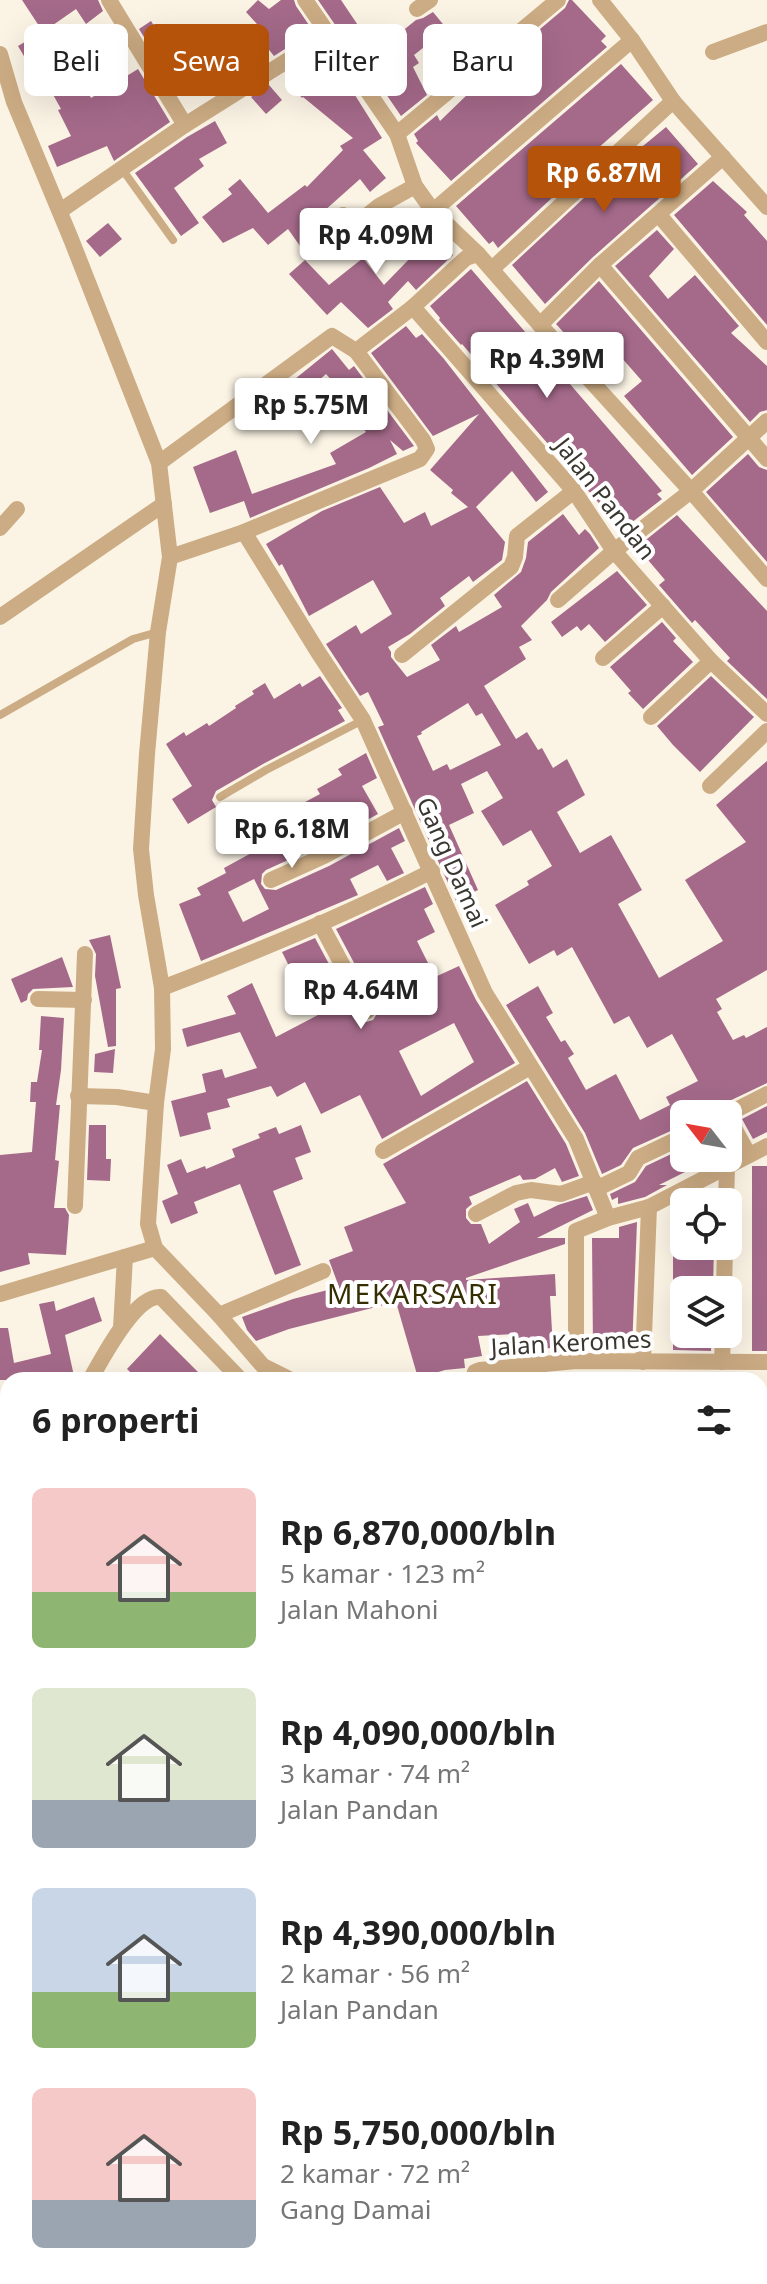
<!DOCTYPE html>
<html lang="id">
<meta charset="utf-8">
<style>
body{margin:0;font-family:"Noto Sans",sans-serif;background:#f6f6f6;color:#222;height:100vh;display:flex;flex-direction:column;font-size:30px;white-space:nowrap}
*{box-sizing:border-box;margin:0}
p{font-size:26px;color:#767676}
.icon{flex:none;width:44px;height:44px;fill:none;stroke:currentColor;stroke-width:2;stroke-linecap:round;stroke-linejoin:round}
.map{position:relative;flex:1;overflow:hidden}
.panel{position:absolute;left:0px;top:1372px;width:768px;height:912px;display:flex;flex-direction:column;background:#fff;border-radius:24px 24px 0 0;box-shadow:0 8px 32px #0002}
.panel>*{flex:none}
.hud{position:absolute;left:24px;top:24px;width:720px;height:72px;display:flex;gap:16px}
.needle{width:52px;rotate:301deg}
.fabs{position:absolute;left:670px;top:1100px;display:grid;gap:16px}
.fabs a{display:grid;place-items:center;width:72px;height:72px;border-radius:12px;background:#fff;box-shadow:0 8px 32px #0002;font-size:40px}
.price{position:absolute;translate:-50% -68px;padding:0 18px;border-radius:8px;background:#fff;color:#222;font-size:26px;line-height:52px;filter:drop-shadow(0 2px 4px #0008)}
.price::after{content:'';position:absolute;left:50%;top:48px;width:24px;height:18px;margin-left:-12px;background:inherit;clip-path:polygon(0 0,100% 0,50% 100%)}
.price.active{background:#b45309;color:#fff}
ul{padding:0;list-style:none}
li{display:flex;align-items:center;gap:24px;height:200px;padding:0 32px}
li span{display:grid;place-items:center;flex:none;width:224px;height:160px;border-radius:12px;color:#555}
li>.icon{margin-inline-start:auto}
span .icon{width:96px;height:96px;fill:#fffc;stroke-width:1}
li b{font-size:34px}
h2{display:flex;justify-content:space-between;align-items:center;height:96px;padding:0 32px;font-size:34px}
.chip{padding:0 28px;border-radius:12px;background:#fff;box-shadow:0 8px 32px #0002;font-size:28px;line-height:72px}
.chip.active{background:#b45309;color:#fff}
.map>svg:first-child{display:block}
</style>
<div class="map">
<svg width="767" height="2284" viewBox="0 0 767 2284">
<rect width="100%" height="100%" fill="#fbf4e5"/>
<g fill="#a56a8a" fill-rule="evenodd">
<path d="M22,0H98L103,11L86,24L76,9L43,32Z"/>
<path d="M258,0L269,9L281,0H294L296,6L313,31L274,56L262,41L268,36L246,12Z"/>
<path d="M318,0H341L378,55L405,36L401,32L416,20L423,18L433,12L447,29L414,55L419,63L413,67L427,95L401,116L352,44L349,45Z"/>
<path d="M569,0H572L606,36L601,41L607,47L451,181L416,143L418,141L414,134L437,115L440,121L501,62L565,8Z"/>
<path d="M151,21L186,78L174,86L139,29Z"/>
<path d="M52,26L91,98L138,69L170,122L114,161L107,146L57,167L48,146L71,136L58,110L61,109L34,60L28,63L18,46Z"/>
<path d="M326,49L382,138L363,150L386,178L370,192L360,179L314,220L327,239L305,253L288,229L268,245L253,228L223,243L202,217L232,194L228,189L240,179L268,213L305,185L307,187L343,150L340,146L353,138L303,97L302,98L291,85L317,63L313,58Z"/>
<path d="M621,64L653,100L565,177L569,182L498,248L493,241L489,244L456,206Z"/>
<path d="M269,85L282,100L266,114L251,97Z"/>
<path d="M215,121L227,143L199,159L204,166L174,188L199,223L181,236L135,173L187,137Z"/>
<path d="M666,127L698,164L593,257L545,304L512,265L614,170Z"/>
<path d="M713,181L747,212L744,215L767,241V325L674,215Z"/>
<path d="M407,208L453,255L416,290L408,281L388,302L393,309L368,328L341,302L327,315L289,274L305,260L329,285L363,258L384,285L417,251L391,224Z"/>
<path d="M108,223L122,239L100,257L86,241Z"/>
<path d="M657,230L674,249L649,276L668,299L695,275L739,326L731,333L767,366V410L760,412L750,422L615,266Z"/>
<path d="M471,269L662,491L657,494L662,499L622,530L462,344L461,345L439,320L440,318L430,306Z"/>
<path d="M599,281L733,437L692,475L624,396L642,381L621,357L601,374L556,324Z"/>
<path d="M406,326L416,338L422,334L444,359L548,492L536,502L512,471L476,507L505,542L502,560L473,582L469,576L440,598L445,606L410,634L388,647L391,652V657L407,677L440,660L431,645L456,626L459,632L502,607L494,595L521,572L526,558L528,542L563,514L579,535L585,529L590,534L599,548L551,592L547,600L521,626L532,640L519,647L526,659L484,686L516,739L527,732L538,750L542,748L553,768L567,759L585,795L557,812L580,853L611,835L642,890L618,904L659,978L723,941L685,880L746,842L716,805L767,761V970L716,999L722,1009L717,1012L733,1040L744,1035L746,1038L767,1027V1083L723,1104L717,1114H684V1125L633,1148L621,1165L602,1174L585,1133L506,1005L538,986L553,1013L546,1017L561,1042L565,1040L574,1054L568,1058L586,1090L616,1074L640,1120L670,1105L666,1097L698,1081L672,1034L647,1048L629,1016L614,1024L572,947L557,956L554,950L529,964L495,905L529,885L527,881L552,866L531,830L503,846L481,811L503,798L487,771L461,784L474,813L449,825L478,890L456,901L378,727L384,725L368,692L360,696L326,644L356,625L361,634L392,614L373,580L309,616L282,564L279,566L266,544L322,511L380,487L404,523L425,512L431,526L468,507L451,493L453,490L430,470L479,414L433,436L371,353ZM468,703L476,716L482,713L501,745L450,770L447,764L433,771L417,736L422,734L421,732Z"/>
<path d="M332,349L349,370L354,366L414,446L403,451L390,440L397,454L369,468L250,518L244,501L210,513L193,467L236,450L252,494L336,464L330,453L366,432L353,416L359,411L326,374L291,405L279,392Z"/>
<path d="M748,454L759,467L767,470V562L706,492Z"/>
<path d="M677,515L767,611V699L727,661L730,658L695,620L692,623L659,585L665,580L637,547Z"/>
<path d="M617,571L647,605L605,642L589,624L581,631L577,626L562,637L551,622Z"/>
<path d="M662,622L676,638L673,641L693,662L643,709L628,693L631,691L610,667Z"/>
<path d="M320,676L342,708L338,710L345,721L263,764L216,791L212,800L216,807L188,824L172,799L192,786L166,744L184,732L186,736L207,723L209,726L236,708L235,706L254,694L252,691L265,683L274,699L300,683L302,687Z"/>
<path d="M711,676L754,717L700,772L673,745L657,726Z"/>
<path d="M366,753L377,778L362,786L378,814L319,846L266,870L262,874L261,884L265,889L276,890L329,866L399,828L405,841L391,848L404,873L387,881L378,865L350,879L358,895L201,961L179,904L201,895L197,888L226,873L224,868L286,834L284,829L301,820L294,808L320,794L317,789L342,775L338,769ZM254,879L269,909L243,922L228,892Z"/>
<path d="M425,887L433,904L424,909L435,932L417,941L435,977L459,966L476,1000L515,1063L382,1139L360,1095L321,1114L305,1082L277,1097L271,1086L227,1099L230,1107L207,1113L211,1129L180,1137L171,1101L206,1092L202,1074L222,1069L225,1078L257,1068L240,1032L187,1047L182,1029L236,1014L227,996L252,983L276,1037L318,1015L302,982L298,984L282,952L315,938L357,1016L366,1022L373,1020L378,1012L377,1006L336,929ZM454,1023L474,1062L421,1096L399,1051Z"/>
<path d="M110,935L121,988L116,989V1046L108,1047L95,976L96,954L89,940Z"/>
<path d="M62,957L73,987L33,989L28,994L27,1000L21,1003L11,979Z"/>
<path d="M41,1016L64,1018L61,1070L56,1105H60L55,1160L59,1161L54,1208H65L69,1215L66,1255L28,1253L30,1264L0,1272V1155L32,1152L36,1102H30L31,1082H37L42,1050H39Z"/>
<path d="M115,1049L113,1073L94,1072L95,1054Z"/>
<path d="M527,1081L566,1144L579,1176L562,1182L555,1168L535,1179L523,1180L520,1175L469,1197L472,1204L466,1209V1218L471,1224H481L489,1244L520,1222L514,1209L528,1203L534,1217L558,1205L587,1196L593,1210L537,1238H565V1244L466,1278V1280L555,1274L556,1296H550L553,1348L518,1350L517,1334L478,1336L482,1356L464,1359L465,1368L445,1370L418,1378L396,1302L289,1329L256,1341L247,1330L242,1317L293,1299L339,1287L329,1260L353,1251L344,1227L406,1203L383,1164Z"/>
<path d="M767,1106V1132L753,1139L742,1119Z"/>
<path d="M89,1125H106V1159H111L110,1181L87,1180Z"/>
<path d="M301,1125L311,1152L295,1158L303,1179L273,1191L301,1265L275,1275L240,1184L194,1202L198,1213L171,1224L162,1201L178,1194L167,1165L181,1159L187,1173L205,1166L206,1169L235,1157L232,1149L260,1138L258,1134L276,1127L279,1134Z"/>
<path d="M684,1148V1158H713L659,1185H667L645,1197L618,1204V1197L612,1200L610,1194L635,1182L646,1166Z"/>
<rect x="752" y="1166" width="15" height="185"/>
<path d="M637,1222L632,1350H593L592,1238H619V1227Z"/>
<path d="M673,1246H714L713,1290H673Z"/>
<path d="M94,1297L102,1321L65,1335L74,1376L58,1380H0V1328H8L14,1363L51,1354L39,1304L54,1301L56,1311Z"/>
<path d="M160,1334L206,1380H138L127,1369Z"/>
<path d="M673,1334H712L711,1351L673,1350Z"/>
</g>
<g fill="none" stroke-linecap="round" stroke-linejoin="round">
<g stroke="#ccac84" stroke-width="8">
<path d="M122,169L173,240"/>
<path d="M0,715L133,639L158,632"/>
<path d="M220,797L266,770L363,720"/>
</g>
<g stroke="#ccac84" stroke-width="16">
<path d="M109,0L185,125"/>
<path d="M305,0L397,134L415,186L433,211L478,254L540,325L691,491L767,579"/>
<path d="M600,0L632,40L673,101L767,207"/>
<path d="M417,9L430,0"/>
<path d="M713,52L767,32"/>
<path d="M0,54L14,102L71,239L159,463L170,557L158,632L147,754L141,849L146,895L162,988L163,1049L156,1103L148,1224L155,1248L219,1315L263,1366L291,1380"/>
<path d="M397,134L558,0"/>
<path d="M60,211L185,125L328,35"/>
<path d="M433,211L632,40"/>
<path d="M343,215L349,226H354L379,206L415,186"/>
<path d="M659,215L767,342"/>
<path d="M600,265L767,459"/>
<path d="M492,269L673,101"/>
<path d="M413,307L574,491L614,551L711,661L767,714"/>
<path d="M540,325L600,265L723,157"/>
<path d="M356,351L413,307L466,258L478,254"/>
<path d="M159,463L332,336L356,351L423,440L427,449L420,459L244,532L170,557"/>
<path d="M0,528L17,509"/>
<path d="M244,532L318,652L363,720L485,993L576,1139L608,1218"/>
<path d="M558,600L614,551L691,491L767,421"/>
<path d="M0,617L164,504"/>
<path d="M402,655L511,567L515,557L517,536L574,491"/>
<path d="M603,658L663,606"/>
<path d="M651,717L711,661"/>
<path d="M710,786L767,731"/>
<path d="M271,880L324,856L405,812"/>
<path d="M320,923L367,1011"/>
<path d="M162,988C254,953 344,916 432,871"/>
<path d="M38,999L84,1000"/>
<path d="M78,1096L117,1097L156,1103"/>
<path d="M728,1114L767,1094"/>
<path d="M728,1117L749,1155"/>
<path d="M383,1151L530,1067"/>
<path d="M596,1189L629,1173L638,1158L684,1136"/>
<path d="M726,1202L727,1168"/>
<path d="M75,1206L85,954"/>
<path d="M476,1214L516,1193L531,1190L561,1194L594,1182"/>
<path d="M724,1290L725,1246"/>
<path d="M0,1294L155,1248"/>
<path d="M219,1315L323,1271"/>
<path d="M121,1328L125,1257"/>
<path d="M576,1361V1231L608,1218L649,1207L767,1146"/>
<path d="M643,1362L649,1207"/>
<path d="M722,1362L723,1334"/>
<path d="M90,1380C102,1359 135,1294 161,1297L241,1380"/>
<path d="M472,1380L475,1372L480,1370L576,1361L767,1362"/>
<path d="M760,1462H767"/>
<path d="M760,1490H767"/>
<path d="M0,1533L8,1521"/>
<path d="M760,1583H767"/>
<path d="M0,1596L8,1595"/>
<path d="M760,1620H767"/>
<path d="M0,1669L8,1668"/>
<path d="M760,1723L767,1663"/>
<path d="M0,1743L8,1742"/>
<path d="M0,1938H8"/>
<path d="M760,2028L767,2000"/>
<path d="M0,2031H8"/>
<path d="M760,2061L767,2062"/>
<path d="M760,2133L767,2130"/>
<path d="M0,2195L8,2196"/>
<path d="M760,2220L767,2216"/>
<path d="M0,2275L8,2255"/>
<path d="M392,2284V2276"/>
<path d="M470,2284L471,2276"/>
<path d="M544,2284L545,2276"/>
<path d="M627,2284L628,2276"/>
<path d="M710,2284V2276"/>
</g>
</g>
<g text-anchor="middle" dominant-baseline="central" stroke-width="8" stroke-linejoin="round" paint-order="stroke">
<g font-size="24" fill="#3a3731" stroke="#fff">
<text transform="translate(606 498) rotate(52)">Jalan Pandan</text>
<text transform="translate(453 862) rotate(66)">Gang Damai</text>
<text transform="translate(571 1342) rotate(-3)">Jalan Keromes</text>
</g>
<g font-size="28" letter-spacing="2" fill="#362e03" stroke="#fff">
<text x="413" y="1293">MEKARSARI</text>
</g>
</g>
</svg>
<div class="fabs">
<a><svg class="needle" viewBox="-14 -14 28 28"><path d="M0-13l5 13h-10z" fill="#e53935"/><path d="M0 13l5-13h-10z" fill="#767676"/></svg></a>
<a><svg class="icon" aria-label="locate" viewBox="0 0 24 24"><circle cx="12" cy="12" r="6"/><path d="M12 2v4M12 18v4M2 12h4M18 12h4"/></svg></a>
<a><svg class="icon" aria-label="layers" viewBox="0 0 24 24"><path d="M12 4l9 5-9 5-9-5zM3 14l9 5 9-5"/></svg></a>
</div>
<b class="price active" style="left:604px;top:214px">Rp 6.87M</b>
<b class="price" style="left:376px;top:276px">Rp 4.09M</b>
<b class="price" style="left:547px;top:400px">Rp 4.39M</b>
<b class="price" style="left:311px;top:446px">Rp 5.75M</b>
<b class="price" style="left:292px;top:870px">Rp 6.18M</b>
<b class="price" style="left:361px;top:1031px">Rp 4.64M</b>
<div class="hud">
<a class="chip">Beli</a>
<a class="chip active">Sewa</a>
<a class="chip">Filter</a>
<a class="chip">Baru</a>
</div>
<section class="panel">
<h2>6 properti<svg class="icon" aria-label="filters" viewBox="0 0 24 24"><path d="M4 7h16M4 17h16"/><circle cx="9" cy="7" r="2"/><circle cx="15" cy="17" r="2"/></svg></h2>
<ul>
<li><span style="background:linear-gradient(#f6c9c9 65%,#8fb573 0)"><svg class="icon" aria-label="home" viewBox="0 0 24 24"><path d="M3 11l9-7 9 7M6 9v11h12V9"/></svg></span><div><b>Rp 6,870,000/bln</b><p>5 kamar · 123 m²</p><p>Jalan Mahoni</p></div></li>
<li><span style="background:linear-gradient(#dfe7d0 70%,#9aa5b1 0)"><svg class="icon" aria-label="home" viewBox="0 0 24 24"><path d="M3 11l9-7 9 7M6 9v11h12V9"/></svg></span><div><b>Rp 4,090,000/bln</b><p>3 kamar · 74 m²</p><p>Jalan Pandan</p></div></li>
<li><span style="background:linear-gradient(#c9d6e8 65%,#8fb573 0)"><svg class="icon" aria-label="home" viewBox="0 0 24 24"><path d="M3 11l9-7 9 7M6 9v11h12V9"/></svg></span><div><b>Rp 4,390,000/bln</b><p>2 kamar · 56 m²</p><p>Jalan Pandan</p></div></li>
<li><span style="background:linear-gradient(#f6c9c9 70%,#9aa5b1 0)"><svg class="icon" aria-label="home" viewBox="0 0 24 24"><path d="M3 11l9-7 9 7M6 9v11h12V9"/></svg></span><div><b>Rp 5,750,000/bln</b><p>2 kamar · 72 m²</p><p>Gang Damai</p></div></li>
</ul>
</section>
</div>
